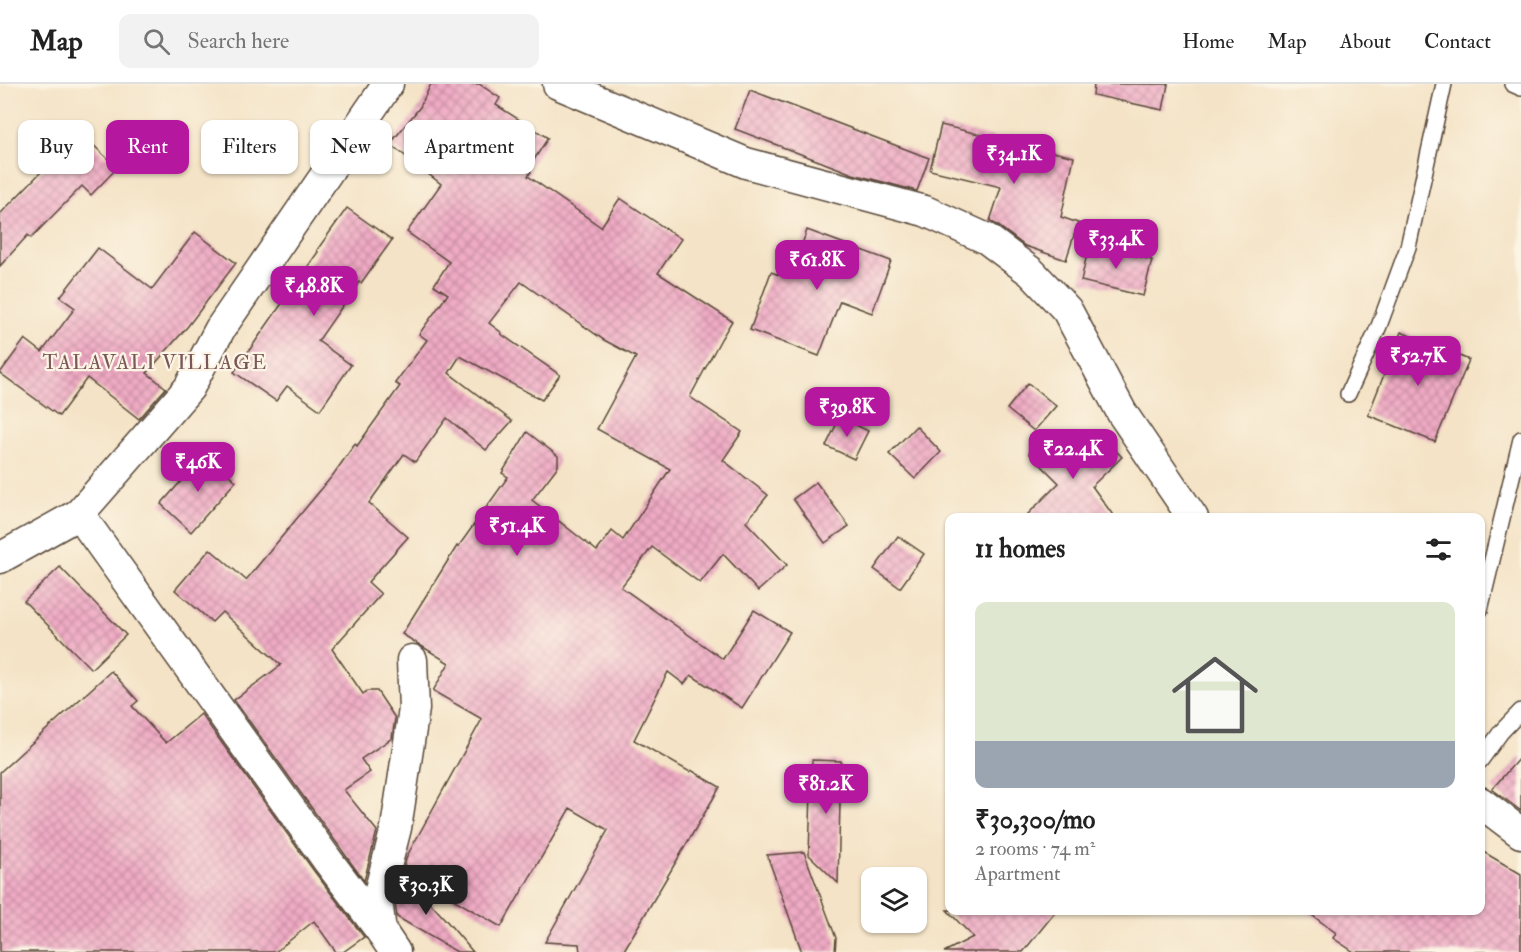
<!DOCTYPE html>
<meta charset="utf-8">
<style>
body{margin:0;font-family:"IM FELL Double Pica",serif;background:#f2f2f2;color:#222;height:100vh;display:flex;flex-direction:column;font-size:22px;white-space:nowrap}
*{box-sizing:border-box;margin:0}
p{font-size:20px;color:#767676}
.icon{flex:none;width:33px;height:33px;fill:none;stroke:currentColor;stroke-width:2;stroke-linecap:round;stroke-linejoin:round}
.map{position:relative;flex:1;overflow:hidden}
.side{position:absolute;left:945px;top:429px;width:540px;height:402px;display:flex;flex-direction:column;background:#fff;border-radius:12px;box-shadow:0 2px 4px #0004}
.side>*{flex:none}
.top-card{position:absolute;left:18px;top:36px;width:570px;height:54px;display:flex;gap:12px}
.controls{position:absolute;left:861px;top:783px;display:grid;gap:12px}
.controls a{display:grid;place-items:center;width:66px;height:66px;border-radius:12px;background:#fff;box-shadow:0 2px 4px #0004;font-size:30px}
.price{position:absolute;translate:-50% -51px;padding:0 14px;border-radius:12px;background:#b5179e;color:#fff;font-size:20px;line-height:39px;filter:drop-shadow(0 2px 3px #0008)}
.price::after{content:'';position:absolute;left:50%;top:36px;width:18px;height:14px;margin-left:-9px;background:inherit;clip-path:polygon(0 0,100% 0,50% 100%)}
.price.active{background:#222;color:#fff}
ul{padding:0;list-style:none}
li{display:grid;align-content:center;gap:12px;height:318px;padding:0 30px}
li+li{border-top:2px solid #e0e0e0}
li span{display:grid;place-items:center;height:186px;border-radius:12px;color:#555}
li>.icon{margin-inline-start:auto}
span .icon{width:108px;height:108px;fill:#fffc;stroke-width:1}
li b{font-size:26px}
h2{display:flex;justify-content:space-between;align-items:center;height:72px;padding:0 30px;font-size:26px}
.pill{padding:0 21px;border-radius:12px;background:#fff;box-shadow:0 2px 4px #0004;font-size:21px;line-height:54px}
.pill.active{background:#b5179e;color:#fff}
header{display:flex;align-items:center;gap:36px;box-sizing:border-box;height:84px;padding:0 30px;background:#fff;border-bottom:2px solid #e0e0e0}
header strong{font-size:28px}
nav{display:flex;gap:33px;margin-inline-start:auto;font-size:21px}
.search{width:420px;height:54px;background:#f2f2f2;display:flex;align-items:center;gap:15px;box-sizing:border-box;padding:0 21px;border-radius:12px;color:#767676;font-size:22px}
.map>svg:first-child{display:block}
</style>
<header>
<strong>Map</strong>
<div class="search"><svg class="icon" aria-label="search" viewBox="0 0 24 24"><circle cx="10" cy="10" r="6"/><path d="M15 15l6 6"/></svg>Search here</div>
<nav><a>Home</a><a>Map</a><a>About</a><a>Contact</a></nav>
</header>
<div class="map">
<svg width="1521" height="868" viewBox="0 0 1521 868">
<defs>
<pattern id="building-cross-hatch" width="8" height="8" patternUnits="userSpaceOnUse" patternTransform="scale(1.5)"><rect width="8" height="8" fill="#f0abc5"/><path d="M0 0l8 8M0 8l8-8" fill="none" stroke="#c48b9f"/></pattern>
</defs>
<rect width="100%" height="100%" fill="#fcf5e5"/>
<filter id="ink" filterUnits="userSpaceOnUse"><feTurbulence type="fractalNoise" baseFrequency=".0167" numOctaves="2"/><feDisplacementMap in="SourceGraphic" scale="12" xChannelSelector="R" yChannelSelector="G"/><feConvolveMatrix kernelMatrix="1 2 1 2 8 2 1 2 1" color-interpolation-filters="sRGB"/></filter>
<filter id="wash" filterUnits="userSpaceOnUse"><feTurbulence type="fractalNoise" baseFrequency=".008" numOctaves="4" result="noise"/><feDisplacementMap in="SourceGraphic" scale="24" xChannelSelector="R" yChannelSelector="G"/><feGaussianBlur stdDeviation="1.35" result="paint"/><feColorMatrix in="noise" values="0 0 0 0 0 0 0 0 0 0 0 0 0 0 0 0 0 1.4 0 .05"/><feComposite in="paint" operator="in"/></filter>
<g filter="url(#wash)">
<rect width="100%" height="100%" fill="#f4e3c6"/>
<g id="blocks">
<g fill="url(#building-cross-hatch)">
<path d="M431,0H479L500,14L496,21L548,54L528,85L531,88L528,92L601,143L620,114L681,155L658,189L732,237L721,255L690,313L742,348L723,376L768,411L746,438L787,481L758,507L723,470L700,499L652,463L621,503L723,575L754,526L790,548L742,624L691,591L684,600L668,588L634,656L690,688L691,686L720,703L623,868H580L579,860L545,858L608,746L570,724L501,843L403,786L407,772L482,635L433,607L449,579L402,550L457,462L458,463L508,393L502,389L527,348L558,372V382L532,416L597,467L612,447L623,456L670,385L597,345L636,273L604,256L521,198L489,239L502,249L501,250L560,291L542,316L460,272L449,289L512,337L486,366L447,334L415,378L404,370L369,419L408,453L368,498L381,510L332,565L363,610L367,607H377L395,634L392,654L361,675L370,688L344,706L377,747L364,797L234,616L281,581L222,528L212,538L175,506L210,465L246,496L333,391L355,360L357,362L400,302L395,299L427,256L419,250L448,210L434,201L449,178L407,148L441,100L390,60L420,23Z"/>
<path d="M1094,0H1168L1163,26L1093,11Z"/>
<path d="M750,6L929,74L917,107L853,90L735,45Z"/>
<path d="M941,41L1074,73L1061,133L1078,139L1066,176L1025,162L997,141L990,137L1001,103L930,86Z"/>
<path d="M80,48L117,84L91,111L82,102L31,154L28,151L0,182V130Z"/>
<path d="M347,124L392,156L361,199L359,198L318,257L351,281L320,326L287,302L276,317L234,288L318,168L317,166Z"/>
<path d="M807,146L891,177L872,229L840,217L819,272L750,246L771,188L779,191L789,165L799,169Z"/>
<path d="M195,148L236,179L188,242L147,289L166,304L139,335L87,294L59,332L0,289L25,255L42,268L75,224L60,213L98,164L152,205Z"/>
<path d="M1089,161L1152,176L1143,212L1081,197Z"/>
<path d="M1401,248L1469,276L1435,358L1368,331Z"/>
<path d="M1028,299L1056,322L1034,347L1007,325Z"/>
<path d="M840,333L868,347L854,375L826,362Z"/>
<path d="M916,342L941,368L915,395L889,370Z"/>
<path d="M1050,348L1081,378L1105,355L1122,373L1092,402L1115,434H1024L1059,399L1029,369Z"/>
<path d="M205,370L236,397L191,448L161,420Z"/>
<path d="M816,398L849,442L825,459L793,415Z"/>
<path d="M898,452L924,470L900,504L874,485Z"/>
<path d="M60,483L126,551L91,585L24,517Z"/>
<path d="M111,587L138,617L132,622L166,659L201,630L314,787L364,853L343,868H336L314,837L275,868H0V688Z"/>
<path d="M1521,672V727L1492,705Z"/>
<path d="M812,676L841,677L838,799L809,771Z"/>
<path d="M1480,766L1521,790V868H1354L1333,854L1336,849L1305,826H1480Z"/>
<path d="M804,768L836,854L835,868H802L767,771Z"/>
<path d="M402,788L444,834L473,868H457L397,833L395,818Z"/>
<path d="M947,826H1057L1023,868H944L973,853Z"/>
</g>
</g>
</g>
<g filter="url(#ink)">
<use href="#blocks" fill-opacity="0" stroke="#574637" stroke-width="1.5"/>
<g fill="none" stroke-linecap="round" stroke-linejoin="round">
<defs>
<g id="lane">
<path d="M1512,0L1521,4"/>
<path d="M1348,310L1379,242L1408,163L1444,0"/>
<path d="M1480,526L1521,355"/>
<path d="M1480,677L1501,648L1521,627"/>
</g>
<g id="street">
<path d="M558,0L746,79L925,127L987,155L1031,188L1067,226L1122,329L1193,434"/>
<path d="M79,430L189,304L220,245L388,0"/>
<path d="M0,474L79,430L328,777L381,847"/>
<path d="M1480,718L1521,749"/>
<path d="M395,868L381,847L377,817L396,744L414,625L412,576"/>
</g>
</defs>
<use href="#lane" stroke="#574637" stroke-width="18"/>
<use href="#street" stroke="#574637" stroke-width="33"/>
<use href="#lane" stroke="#fff" stroke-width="15"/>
<use href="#street" stroke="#fff" stroke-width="30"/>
</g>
</g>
<g text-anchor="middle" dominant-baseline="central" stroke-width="4.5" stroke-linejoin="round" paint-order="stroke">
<g font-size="20" letter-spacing="1.5" fill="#7a5758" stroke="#fcf5e5">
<text x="155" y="278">TALAVALI VILLAGE</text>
</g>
</g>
</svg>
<div class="controls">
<a><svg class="icon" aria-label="layers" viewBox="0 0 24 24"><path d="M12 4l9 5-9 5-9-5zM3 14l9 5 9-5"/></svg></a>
</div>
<b class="price" style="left:1014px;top:101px">₹34.1K</b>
<b class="price" style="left:1116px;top:186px">₹33.4K</b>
<b class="price" style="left:817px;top:207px">₹61.8K</b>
<b class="price" style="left:314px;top:233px">₹48.8K</b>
<b class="price" style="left:1418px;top:303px">₹52.7K</b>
<b class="price" style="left:847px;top:354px">₹39.8K</b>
<b class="price" style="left:1073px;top:396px">₹22.4K</b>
<b class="price" style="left:198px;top:409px">₹46K</b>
<b class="price" style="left:517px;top:473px">₹51.4K</b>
<b class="price" style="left:826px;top:731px">₹81.2K</b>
<b class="price active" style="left:426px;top:832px">₹30.3K</b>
<div class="top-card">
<a class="pill">Buy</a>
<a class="pill active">Rent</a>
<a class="pill">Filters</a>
<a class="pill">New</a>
<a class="pill">Apartment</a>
</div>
<section class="side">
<h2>11 homes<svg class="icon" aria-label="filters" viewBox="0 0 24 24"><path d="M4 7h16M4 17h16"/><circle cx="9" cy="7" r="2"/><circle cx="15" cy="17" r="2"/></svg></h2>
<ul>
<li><span style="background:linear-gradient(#dfe7d0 75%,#9aa5b1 0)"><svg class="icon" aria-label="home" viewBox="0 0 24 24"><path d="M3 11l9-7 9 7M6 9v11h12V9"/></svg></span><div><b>₹30,300/mo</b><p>2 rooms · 74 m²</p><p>Apartment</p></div></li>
</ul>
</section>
</div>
